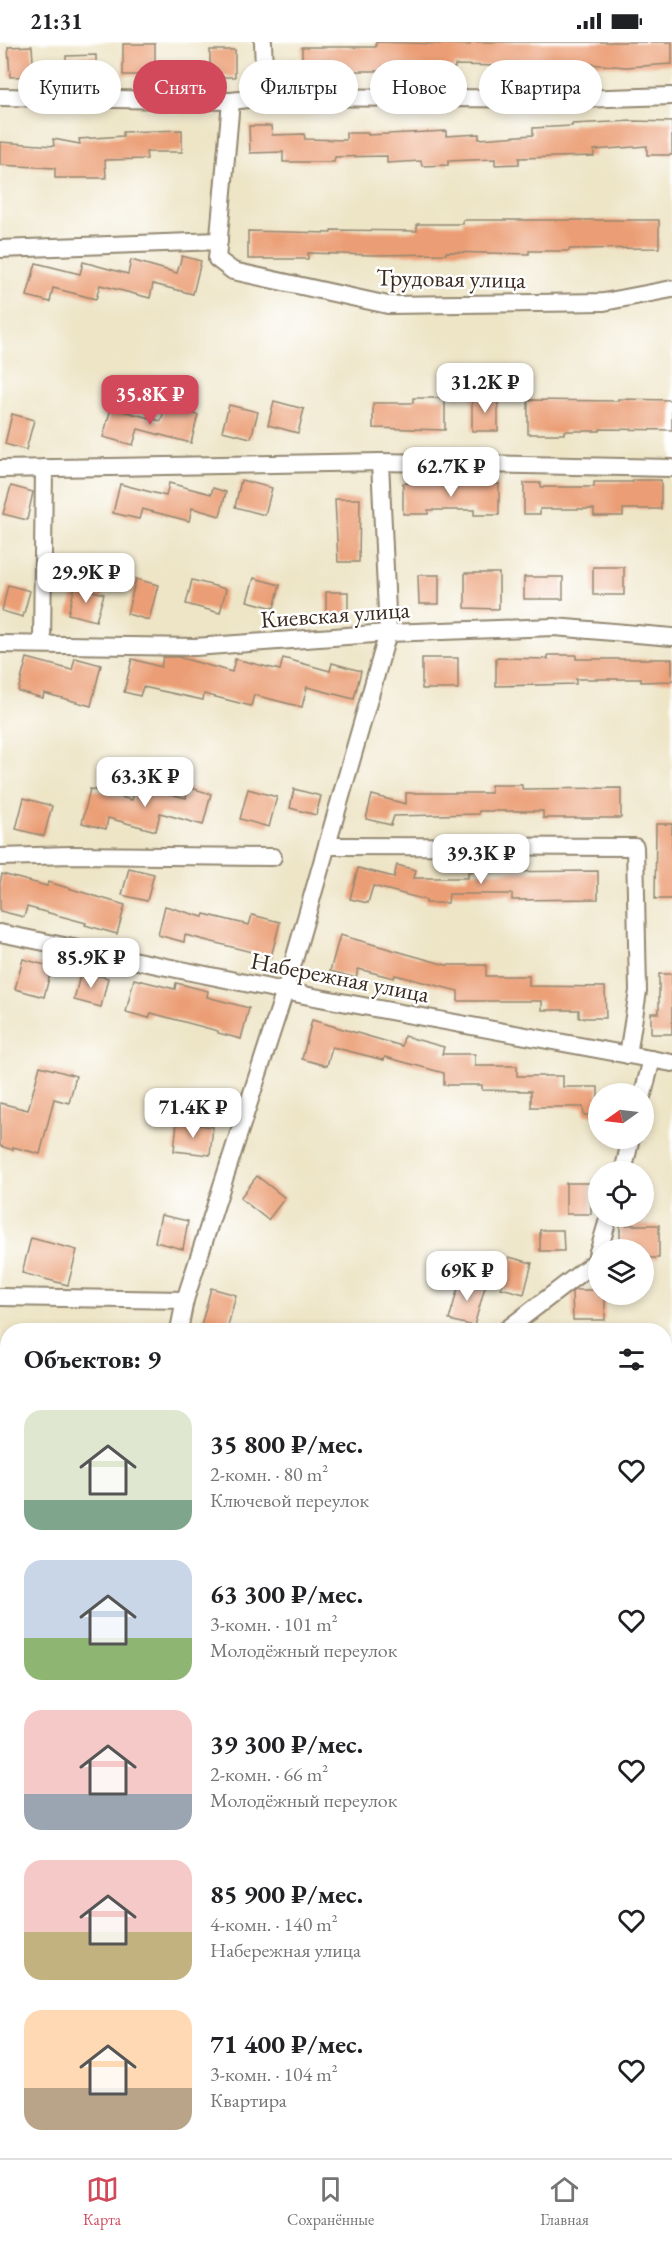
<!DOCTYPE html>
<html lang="ru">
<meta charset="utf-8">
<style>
body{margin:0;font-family:"EB Garamond",serif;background:#f6f6f6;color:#202124;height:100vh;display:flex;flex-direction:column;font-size:22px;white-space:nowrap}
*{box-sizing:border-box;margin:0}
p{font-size:20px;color:#757577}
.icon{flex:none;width:33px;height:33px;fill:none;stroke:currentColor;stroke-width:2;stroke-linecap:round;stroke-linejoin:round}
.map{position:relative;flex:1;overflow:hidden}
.sheet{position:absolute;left:0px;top:1281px;width:672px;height:836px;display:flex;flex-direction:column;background:#fff;border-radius:24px 24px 0 0;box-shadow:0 3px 9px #0003}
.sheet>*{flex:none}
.hud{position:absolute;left:18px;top:18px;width:636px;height:54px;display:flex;gap:12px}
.needle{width:39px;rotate:256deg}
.tools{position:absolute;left:588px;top:1041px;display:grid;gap:12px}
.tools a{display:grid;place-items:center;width:66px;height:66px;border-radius:50%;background:#fff;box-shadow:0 3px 9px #0003;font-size:30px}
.price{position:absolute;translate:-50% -51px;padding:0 14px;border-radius:12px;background:#fff;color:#222;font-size:20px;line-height:39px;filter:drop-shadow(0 2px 3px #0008)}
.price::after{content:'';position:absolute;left:50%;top:36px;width:18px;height:14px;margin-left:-9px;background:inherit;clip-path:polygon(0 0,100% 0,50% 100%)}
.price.current{background:#d1495b;color:#fff}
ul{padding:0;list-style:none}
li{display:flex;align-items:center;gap:18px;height:150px;padding:0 24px}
li span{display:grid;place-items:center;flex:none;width:168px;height:120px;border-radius:18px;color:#555}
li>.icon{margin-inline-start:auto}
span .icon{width:72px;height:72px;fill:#fffc;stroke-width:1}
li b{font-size:26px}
h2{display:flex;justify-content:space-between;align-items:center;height:72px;padding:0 24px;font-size:26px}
.pill{padding:0 21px;border-radius:27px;background:#fff;box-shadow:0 3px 9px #0003;font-size:21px;line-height:54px}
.pill.current{background:#d1495b;color:#fff}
.status{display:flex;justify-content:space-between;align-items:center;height:42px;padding:0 30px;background:#fff;direction:ltr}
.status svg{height:16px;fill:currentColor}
.dock{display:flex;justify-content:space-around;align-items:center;height:84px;border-top:2px solid #e0e0e0;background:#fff;font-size:16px;color:#757577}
.dock a{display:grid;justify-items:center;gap:3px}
.dock .current{color:#d1495b}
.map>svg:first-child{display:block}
</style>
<div class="status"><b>21:31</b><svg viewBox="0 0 49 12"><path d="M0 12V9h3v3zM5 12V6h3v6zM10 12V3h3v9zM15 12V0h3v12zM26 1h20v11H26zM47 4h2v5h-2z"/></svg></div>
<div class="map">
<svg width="672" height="2116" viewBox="0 0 672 2116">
<rect width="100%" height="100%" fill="#fff"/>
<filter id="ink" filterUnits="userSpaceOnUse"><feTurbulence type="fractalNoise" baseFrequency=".0167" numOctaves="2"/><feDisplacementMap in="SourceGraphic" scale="12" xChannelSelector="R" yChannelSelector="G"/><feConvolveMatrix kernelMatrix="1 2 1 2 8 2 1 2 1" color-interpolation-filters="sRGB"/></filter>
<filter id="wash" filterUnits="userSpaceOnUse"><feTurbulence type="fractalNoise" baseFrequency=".008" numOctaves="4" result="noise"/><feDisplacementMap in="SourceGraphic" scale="24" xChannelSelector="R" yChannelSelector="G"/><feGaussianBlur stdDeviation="1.35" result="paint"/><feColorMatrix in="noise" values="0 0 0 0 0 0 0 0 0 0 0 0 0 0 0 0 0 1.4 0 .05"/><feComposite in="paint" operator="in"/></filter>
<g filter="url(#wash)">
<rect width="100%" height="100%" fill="#eee5c7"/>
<g fill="#8aa557" stroke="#62683a" stroke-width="1.5">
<path d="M672,1595V2061H665L664,1596Z"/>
<path d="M7,1658L8,2109H521L509,2116H0V1659Z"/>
</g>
<g id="blocks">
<g fill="#eb9e75">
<path d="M376,0L470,3L471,0H672V22L626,25L588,22L553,23V21L500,24L455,23V26L405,24V29H302V5H376Z"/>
<rect x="123" y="2" width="32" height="31"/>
<path d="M32,4L34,34L10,35L8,5Z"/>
<rect x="210" y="8" width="25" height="27"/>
<path d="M96,13V38H66V14Z"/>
<path d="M633,79L672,80V113H647V104L594,108V114L519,116V122L495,123V117L448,119V123L422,124L421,119L387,121V114L335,115L334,120H283V110L250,111L249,84H271L272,93L304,92L305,97L346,98V91H368V93L446,89V94L479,92V97L533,93V86L572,84V82Z"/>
<path d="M182,88V110H146L147,117L105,118L106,136H55V126L0,123V100L54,104L53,97L80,102L79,97L123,94V90Z"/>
<path d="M463,178H659V206L569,207V209H529V212L446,210V212L373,213L308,211V217H248V189L331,191V188L417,189V182H463Z"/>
<path d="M182,214L201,219L193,252L153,242L150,256L100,243L96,257L53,246L50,260L27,254L36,221L80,232L83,220L128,232L131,218L177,231Z"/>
<rect x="472" y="355" width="26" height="34"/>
<path d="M413,356H445V388L373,386V361H413Z"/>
<path d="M618,357L672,358V388L600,387V389H564V392H528V358L618,359Z"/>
<path d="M274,359L304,367L298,391L268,383Z"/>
<path d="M229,363L258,370L251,396L222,389Z"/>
<path d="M165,365L198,373L191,401L138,387L133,403L103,395L111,366L161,379Z"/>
<path d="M12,372L34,378L26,408L5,402Z"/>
<path d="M241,438L272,446L265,473L235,465Z"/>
<path d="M633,438H661V467H623V474H594V467H540V472H524V441H541V445H594V440H633Z"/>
<path d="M169,441L211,452L213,446L226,450L220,474L192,466L189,479L142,467L139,477L113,471L120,442L166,454Z"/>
<path d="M403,441L499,442V473H474V468H428V472H403Z"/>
<path d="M11,444L33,450L27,478L3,472Z"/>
<path d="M335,457H360L359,520H338Z"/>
<rect x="593" y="525" width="31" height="28"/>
<path d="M465,531H499V567L465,566Z"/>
<path d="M418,533H439V562H419Z"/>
<rect x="524" y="535" width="39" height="22"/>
<path d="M254,536L280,543L274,566L247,559Z"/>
<path d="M136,537L158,543L149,578L127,572Z"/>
<path d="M192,538L226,547L220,571L186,562Z"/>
<path d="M8,543L30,549L23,575L2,569Z"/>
<path d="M75,544L104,552L96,579L68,572Z"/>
<rect x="326" y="550" width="22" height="24"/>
<path d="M548,613H576V617H672V639L641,640V637H576V642L496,644V616L548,617Z"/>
<path d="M163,615H178L232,630L235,617L280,628L283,616L330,629L332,621L361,629L354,657L307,645L302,665L254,653L251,664L204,652L203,658L143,645L140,654L124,650L132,617L161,625Z"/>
<path d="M27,616L72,628L75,616L101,623L91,664L44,651L43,656L18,649Z"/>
<rect x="422" y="616" width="36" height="31"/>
<path d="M136,743L186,756L188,745L211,752L203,783L160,771L156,789L108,776L106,787L82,781L90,747L132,758Z"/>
<path d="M491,743H522V747L621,746V776H543V769H479V772L394,774L391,783L366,777L372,753L406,762V751H491Z"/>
<path d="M248,747L277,755L269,785L240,777Z"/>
<path d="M294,747L321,754L316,773L290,766Z"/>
<path d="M24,756L52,764L44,794L16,787Z"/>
<path d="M656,782H672V857H655Z"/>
<path d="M397,823L416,828L414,836H468V830L598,829V857L512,858V852H449L448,861H426V858L373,844L368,861L350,857L358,826L394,835Z"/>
<path d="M129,826L154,832L147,859L122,853Z"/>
<path d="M2,832L47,844L48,840L125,863L117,892L85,883L86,881L27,865L24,875L0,869V841Z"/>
<path d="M165,864L203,875L204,872L249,883L252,873L280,880L271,915L185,893L184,900L158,893Z"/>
<path d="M340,893L446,923H486V934H529V944L605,945L606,976H579V968H542V959H458V949L395,933L394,936L358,927L356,936L330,929Z"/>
<path d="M23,917L52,925L44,955L15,947Z"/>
<path d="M81,929L108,936L101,965L74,958Z"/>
<path d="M659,932H672V992H651V971H659Z"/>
<path d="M134,937L175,947L176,941L208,949L207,955L249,966L241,997L218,991V989L151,971L149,976L126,970Z"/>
<path d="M312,978L402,1004L404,994L444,1005L442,1012H475V1024H517V1034H563V1045H598V1073H584L583,1065H531V1049L482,1048V1043H444V1031L385,1015L384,1018L332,1005L327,1024L302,1017Z"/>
<path d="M40,1024L76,1034L69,1061L54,1057L40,1112L13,1105V1108L0,1104V1061L28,1068Z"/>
<path d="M177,1080L213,1085L210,1113L174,1109Z"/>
<path d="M257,1134L285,1156L268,1178L240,1156Z"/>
<rect x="566" y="1141" width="25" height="31"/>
<path d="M161,1173L188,1179L183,1207L155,1200Z"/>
<path d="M620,1183H659V1216H644V1208H620Z"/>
<path d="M540,1188H563L564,1209H540Z"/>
<path d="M31,1196L77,1208L68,1243L22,1231Z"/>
<path d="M509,1215L532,1221L524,1252L501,1246Z"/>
<path d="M461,1235L486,1241L474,1284L449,1278Z"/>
<path d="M211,1246L236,1253L227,1288L201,1284Z"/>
<path d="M575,1248H598V1252H605V1278H573L572,1250Z"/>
</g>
</g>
</g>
<g filter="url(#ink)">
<use href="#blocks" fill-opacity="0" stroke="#948872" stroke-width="1.5"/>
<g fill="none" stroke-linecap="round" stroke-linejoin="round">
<defs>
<g id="minor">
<path d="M263,0L265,55"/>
<path d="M0,55L231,59L265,55L578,57L672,54"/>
<path d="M231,59L217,217L233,229L388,263L604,260L672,247"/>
<path d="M0,207L219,199"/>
<path d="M0,427L380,420L672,426"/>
<path d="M0,602L195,605L388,591L554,585L672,595"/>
<path d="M42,602L44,426"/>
<path d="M327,804L635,805L638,949L628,1013"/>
<path d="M0,815L71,813L273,815"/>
<path d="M0,891L309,954L672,1021"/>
<path d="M643,1052L652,1017"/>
<path d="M623,1130L631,1096"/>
<path d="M599,1208L609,1174"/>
<path d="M0,1255L185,1258"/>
<path d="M179,1288L185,1258L285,949L388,591L380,420"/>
<path d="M506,1288L596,1219L598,1209"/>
<path d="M664,1362H672"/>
<path d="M664,1570L672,1569"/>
<path d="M0,1624L8,1623"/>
</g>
</defs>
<use href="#minor" stroke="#948872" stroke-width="20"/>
<use href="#minor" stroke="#fff" stroke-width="16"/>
</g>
</g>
<g text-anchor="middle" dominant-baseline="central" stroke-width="5" stroke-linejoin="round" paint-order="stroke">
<g font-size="24" fill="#3b2a1e" stroke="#fff">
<text transform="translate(451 236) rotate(1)">Трудовая улица</text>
<text transform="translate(335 572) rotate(-4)">Киевская улица</text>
<text transform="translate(340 935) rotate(11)">Набережная улица</text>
</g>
</g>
</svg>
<div class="tools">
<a><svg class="needle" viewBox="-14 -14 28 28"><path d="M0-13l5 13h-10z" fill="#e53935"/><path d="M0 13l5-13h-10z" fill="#757577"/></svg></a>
<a><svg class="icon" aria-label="locate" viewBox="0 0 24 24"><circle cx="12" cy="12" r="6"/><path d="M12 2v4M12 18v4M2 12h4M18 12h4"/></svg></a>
<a><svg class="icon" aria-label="layers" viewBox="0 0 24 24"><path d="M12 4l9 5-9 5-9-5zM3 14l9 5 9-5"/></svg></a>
</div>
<b class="price" style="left:485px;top:372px">31.2K ₽</b>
<b class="price current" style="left:150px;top:384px">35.8K ₽</b>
<b class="price" style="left:451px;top:456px">62.7K ₽</b>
<b class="price" style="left:86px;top:562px">29.9K ₽</b>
<b class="price" style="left:145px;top:766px">63.3K ₽</b>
<b class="price" style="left:481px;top:843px">39.3K ₽</b>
<b class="price" style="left:91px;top:947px">85.9K ₽</b>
<b class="price" style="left:193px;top:1097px">71.4K ₽</b>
<b class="price" style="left:467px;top:1260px">69K ₽</b>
<div class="hud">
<a class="pill">Купить</a>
<a class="pill current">Снять</a>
<a class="pill">Фильтры</a>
<a class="pill">Новое</a>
<a class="pill">Квартира</a>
</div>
<section class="sheet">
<h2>Объектов: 9<svg class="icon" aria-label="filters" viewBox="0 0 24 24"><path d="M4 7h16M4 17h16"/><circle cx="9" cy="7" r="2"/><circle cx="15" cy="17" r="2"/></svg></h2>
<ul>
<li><span style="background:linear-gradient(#dfe7d0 75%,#7fa58c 0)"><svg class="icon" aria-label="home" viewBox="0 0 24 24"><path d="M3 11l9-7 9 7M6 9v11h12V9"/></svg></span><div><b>35 800 ₽/мес.</b><p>2-комн. · 80 m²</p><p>Ключевой переулок</p></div><svg class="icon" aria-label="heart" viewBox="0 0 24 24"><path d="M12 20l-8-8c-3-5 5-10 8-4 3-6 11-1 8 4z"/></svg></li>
<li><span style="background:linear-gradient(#c9d6e8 65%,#8fb573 0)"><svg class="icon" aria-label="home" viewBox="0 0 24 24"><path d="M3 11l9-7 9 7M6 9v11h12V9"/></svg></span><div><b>63 300 ₽/мес.</b><p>3-комн. · 101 m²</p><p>Молодёжный переулок</p></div><svg class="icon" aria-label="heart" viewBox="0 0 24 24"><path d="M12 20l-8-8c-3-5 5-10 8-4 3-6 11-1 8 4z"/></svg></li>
<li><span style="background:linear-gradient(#f6c9c9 70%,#9aa5b1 0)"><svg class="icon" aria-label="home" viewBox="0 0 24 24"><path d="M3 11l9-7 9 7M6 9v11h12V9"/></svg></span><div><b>39 300 ₽/мес.</b><p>2-комн. · 66 m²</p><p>Молодёжный переулок</p></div><svg class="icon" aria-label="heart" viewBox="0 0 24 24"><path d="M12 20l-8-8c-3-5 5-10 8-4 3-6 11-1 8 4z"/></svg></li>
<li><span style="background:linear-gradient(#f6c9c9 60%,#c2b280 0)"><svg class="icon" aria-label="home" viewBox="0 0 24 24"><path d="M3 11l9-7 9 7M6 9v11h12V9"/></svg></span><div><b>85 900 ₽/мес.</b><p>4-комн. · 140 m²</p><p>Набережная улица</p></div><svg class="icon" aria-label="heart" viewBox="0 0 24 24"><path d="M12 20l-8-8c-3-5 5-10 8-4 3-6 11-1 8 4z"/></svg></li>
<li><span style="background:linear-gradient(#ffd9b3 65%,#b9a48a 0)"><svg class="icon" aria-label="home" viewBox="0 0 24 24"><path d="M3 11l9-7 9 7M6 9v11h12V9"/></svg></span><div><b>71 400 ₽/мес.</b><p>3-комн. · 104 m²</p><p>Квартира</p></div><svg class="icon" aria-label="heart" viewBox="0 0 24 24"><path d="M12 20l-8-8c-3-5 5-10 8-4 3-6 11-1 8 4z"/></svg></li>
</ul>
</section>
</div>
<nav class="dock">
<a class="current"><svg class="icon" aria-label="map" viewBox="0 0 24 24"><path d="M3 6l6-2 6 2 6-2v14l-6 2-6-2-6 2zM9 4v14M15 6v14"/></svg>Карта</a>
<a><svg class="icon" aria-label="saved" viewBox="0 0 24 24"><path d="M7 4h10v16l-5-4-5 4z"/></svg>Сохранённые</a>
<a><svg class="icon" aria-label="home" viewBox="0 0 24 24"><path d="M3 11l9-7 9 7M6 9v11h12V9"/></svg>Главная</a>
</nav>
